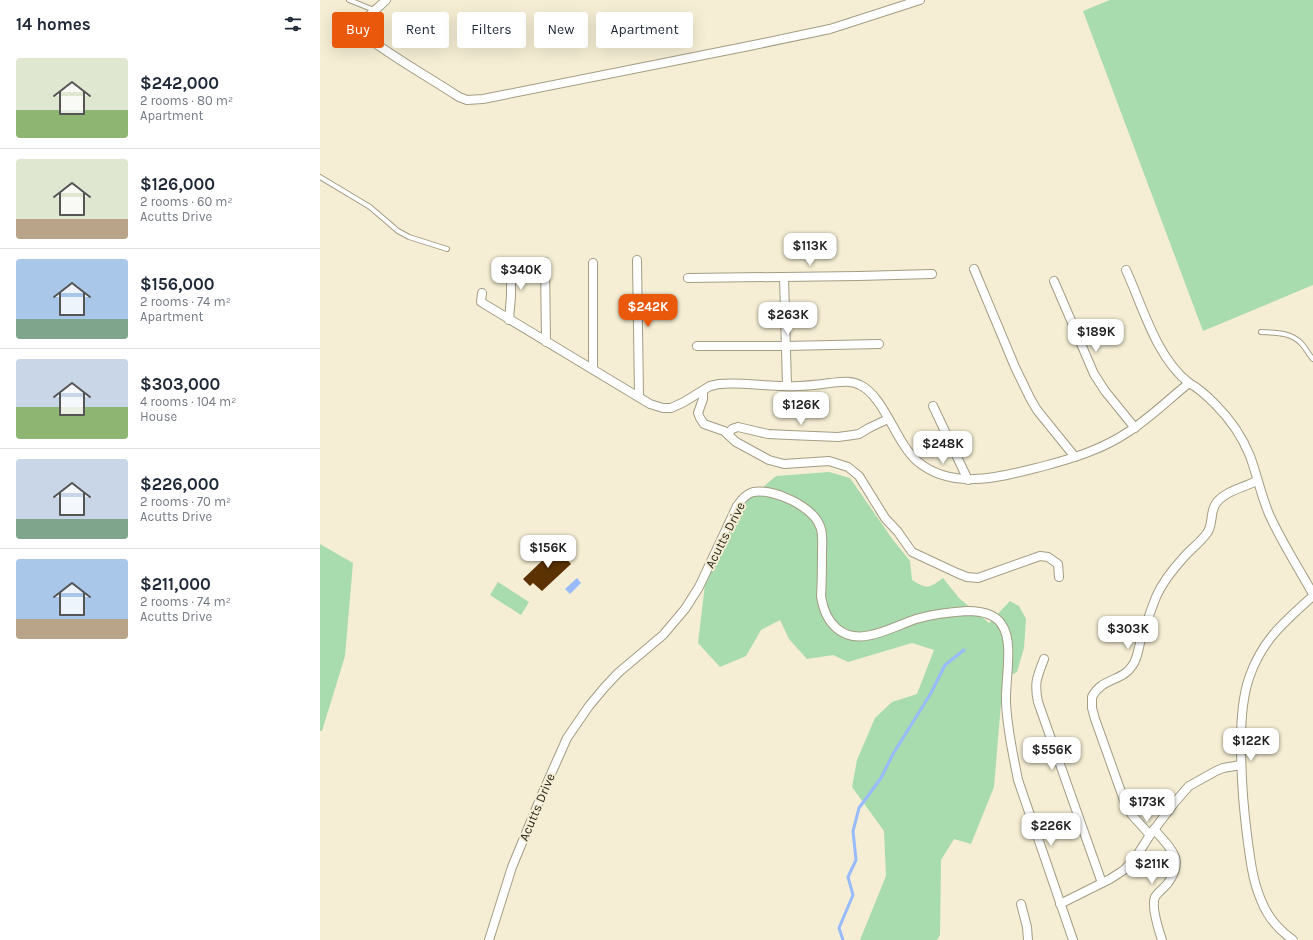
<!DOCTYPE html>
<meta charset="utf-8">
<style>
body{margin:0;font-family:Karla,sans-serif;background:#f2f2f3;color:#1f2937;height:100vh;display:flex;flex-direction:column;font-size:15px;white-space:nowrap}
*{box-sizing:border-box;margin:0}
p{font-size:13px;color:#747a83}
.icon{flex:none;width:22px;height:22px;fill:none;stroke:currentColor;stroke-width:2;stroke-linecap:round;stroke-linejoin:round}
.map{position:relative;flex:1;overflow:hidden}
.drawer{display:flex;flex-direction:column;background:#fff;width:320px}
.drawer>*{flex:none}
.guide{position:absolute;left:12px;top:12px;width:380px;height:36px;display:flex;gap:8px}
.price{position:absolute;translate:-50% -34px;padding:0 9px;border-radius:8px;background:#fff;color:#222;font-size:13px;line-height:26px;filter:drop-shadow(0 1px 2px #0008)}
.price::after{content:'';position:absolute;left:50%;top:24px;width:12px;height:9px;margin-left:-6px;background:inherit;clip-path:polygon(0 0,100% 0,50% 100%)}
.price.selected{background:#ea580c;color:#fff}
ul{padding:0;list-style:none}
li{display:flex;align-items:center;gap:12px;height:100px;padding:0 16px}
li+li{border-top:1px solid #e0e1e3}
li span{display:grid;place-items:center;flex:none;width:112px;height:80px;border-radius:4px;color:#555}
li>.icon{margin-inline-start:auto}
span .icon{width:48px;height:48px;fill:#fffc;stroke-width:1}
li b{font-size:17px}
h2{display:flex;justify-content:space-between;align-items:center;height:48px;padding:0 16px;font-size:17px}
.pill{padding:0 14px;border-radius:4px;background:#fff;box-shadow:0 4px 16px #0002;font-size:14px;line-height:36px}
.pill.selected{background:#ea580c;color:#fff}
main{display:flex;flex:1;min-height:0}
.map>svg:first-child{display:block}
</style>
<main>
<section class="drawer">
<h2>14 homes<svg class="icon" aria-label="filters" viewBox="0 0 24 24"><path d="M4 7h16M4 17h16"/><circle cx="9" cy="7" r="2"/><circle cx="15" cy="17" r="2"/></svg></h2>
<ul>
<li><span style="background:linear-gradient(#dfe7d0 65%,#8fb573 0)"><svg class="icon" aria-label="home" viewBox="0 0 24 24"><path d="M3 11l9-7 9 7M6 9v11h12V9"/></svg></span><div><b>$242,000</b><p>2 rooms · 80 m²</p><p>Apartment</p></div></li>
<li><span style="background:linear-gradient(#dfe7d0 75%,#b9a48a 0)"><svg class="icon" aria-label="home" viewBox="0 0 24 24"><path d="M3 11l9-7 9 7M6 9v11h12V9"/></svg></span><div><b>$126,000</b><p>2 rooms · 60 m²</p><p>Acutts Drive</p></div></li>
<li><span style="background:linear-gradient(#a9c7e8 75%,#7fa58c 0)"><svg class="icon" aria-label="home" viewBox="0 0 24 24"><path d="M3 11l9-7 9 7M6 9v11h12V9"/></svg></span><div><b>$156,000</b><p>2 rooms · 74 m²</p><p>Apartment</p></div></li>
<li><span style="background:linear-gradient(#c9d6e8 60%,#8fb573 0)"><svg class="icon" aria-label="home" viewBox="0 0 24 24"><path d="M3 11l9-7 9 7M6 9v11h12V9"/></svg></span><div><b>$303,000</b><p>4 rooms · 104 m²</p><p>House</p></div></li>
<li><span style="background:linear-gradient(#c9d6e8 75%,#7fa58c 0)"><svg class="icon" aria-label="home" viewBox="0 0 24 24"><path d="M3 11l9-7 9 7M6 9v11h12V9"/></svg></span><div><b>$226,000</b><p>2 rooms · 70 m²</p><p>Acutts Drive</p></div></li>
<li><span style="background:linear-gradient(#a9c7e8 75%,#b9a48a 0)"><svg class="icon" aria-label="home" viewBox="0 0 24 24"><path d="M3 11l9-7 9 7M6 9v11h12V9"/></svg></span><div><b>$211,000</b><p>2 rooms · 74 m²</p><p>Acutts Drive</p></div></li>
</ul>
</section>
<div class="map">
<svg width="993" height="940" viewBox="0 0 993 940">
<rect width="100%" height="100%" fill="#f5eed4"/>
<g fill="#a8dbad">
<path d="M790,0H993V285L883,331L763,11Z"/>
<path d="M509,472L530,478L573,540L590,561L592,580C608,590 609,588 623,578L639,598L669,623L690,601L699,606L706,619L704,648L697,672L683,679L674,787L651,844L634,839L621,860L620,935L617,940H540L566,876L564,831L532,787L537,760L555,718L572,702L597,694L614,650L592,643L528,662L513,655L487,659L469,639L460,620L441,630L426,656L400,667L378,643L385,584L423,504L456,476Z"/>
<path d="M0,544L33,563L25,656L2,731H0Z"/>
<path d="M178,582L209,602L201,615L170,595Z"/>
</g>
<path fill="#98bbfd" d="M257,578L261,583L250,594L245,589Z"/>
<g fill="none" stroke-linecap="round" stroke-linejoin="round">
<path stroke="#98bbfd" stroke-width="3" d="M523,940L519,928L533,895L528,877L536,860L533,831L539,808L561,778L573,754L611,693L625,665L644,650"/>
</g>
<path fill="#5c3203" d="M236,547L251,564L222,591L213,583L210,586L203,579L225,558L222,555L228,549L231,552Z"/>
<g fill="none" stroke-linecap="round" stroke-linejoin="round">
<defs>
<g id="service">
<path d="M29,0L54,10"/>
<path d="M0,177L50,207L78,231L89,237L127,249"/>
<path d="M941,332C956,333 970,332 981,343C986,348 988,354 993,359"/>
</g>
<g id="minor">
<path d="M66,0C57,10 39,18 44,35C74,58 107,76 139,97L147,100L163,99L429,46L510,29L600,0"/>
<path d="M317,260L319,396"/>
<path d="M225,262L226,342"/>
<path d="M273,263V369"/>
<path d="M654,269L695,367L710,398L717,410L755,457"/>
<path d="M806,270C823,307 836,357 869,383"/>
<path d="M464,277L467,386"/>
<path d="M368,278L539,276L612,274"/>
<path d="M734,281L774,374L785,391L815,428"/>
<path d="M162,293L161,302L330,404L343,408H351L364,402L390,386L399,384C421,382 443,386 465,386C480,387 495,385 510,383C520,382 530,380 540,385C564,396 576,443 597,461C633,492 684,476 724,466C754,458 783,449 808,432C830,418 849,399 869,383C879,388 887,396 895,404C910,419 922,436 930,456C937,475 941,495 949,514C961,541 978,567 993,594"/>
<path d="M189,320L191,296V263"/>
<path d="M377,346H465L559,344"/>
<path d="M383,391V399L378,413L380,418L384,424L404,431L416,442L449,460L464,464L509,461L528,467L539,476L565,518L578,532L592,552L637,573L647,577L658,578L720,556L728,557L738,564L739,577"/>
<path d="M613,406L648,480"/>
<path d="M408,434L412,429L418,427L448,434L469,435L518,437L533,435L539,434L549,428L568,419"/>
<path d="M724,659C717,677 714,683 718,702L782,883"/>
<path d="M834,829C850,849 866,858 848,883C844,888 838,892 835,897C831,906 839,931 842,940"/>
<path d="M830,835L812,815L805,803L775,719L772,708V697C781,678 803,681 812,666C817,660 818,651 820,643C825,628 830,612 836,597C842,583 853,569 864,557C871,549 880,543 887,533C894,524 889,511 897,502C906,491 924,487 937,481"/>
<path d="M701,904L707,927L708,940"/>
<path d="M740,904L790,879L804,870L816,857L830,835L855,802L869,786L896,771L903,768L921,765"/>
<path d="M169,940L192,867L223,792L247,738L269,706L284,688L298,673L343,635L365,609L379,587L417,506C421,500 426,494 433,492C454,488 495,507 501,529C503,537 502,545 502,553C502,568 502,582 501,596C505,623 522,642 551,635C566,632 581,624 596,619C613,614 630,612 647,611C660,611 675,613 682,625C694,642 685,681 686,702C687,729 693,754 698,780L753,940"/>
<path d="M973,940C959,930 947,916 941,900C932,879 930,857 927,835C923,804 921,773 921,741C921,720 922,699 929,678C942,640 964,622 993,596"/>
</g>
</defs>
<use href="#service" stroke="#a39d84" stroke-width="6"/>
<use href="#minor" stroke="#a39d84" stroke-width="10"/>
<use href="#service" stroke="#fff" stroke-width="4"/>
<use href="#minor" stroke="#fff" stroke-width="8"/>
</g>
<g text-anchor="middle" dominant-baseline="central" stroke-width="4" stroke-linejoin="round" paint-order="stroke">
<g font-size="13" fill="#29261c" stroke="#f5eed4">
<text transform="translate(405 535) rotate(-63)">Acutts Drive</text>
<text transform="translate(217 807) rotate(-67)">Acutts Drive</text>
</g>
</g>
</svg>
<b class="price" style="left:490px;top:267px">$113K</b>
<b class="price" style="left:201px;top:291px">$340K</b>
<b class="price selected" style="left:328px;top:328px">$242K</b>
<b class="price" style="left:468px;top:336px">$263K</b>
<b class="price" style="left:776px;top:353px">$189K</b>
<b class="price" style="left:481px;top:426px">$126K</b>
<b class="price" style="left:623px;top:465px">$248K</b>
<b class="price" style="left:228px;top:569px">$156K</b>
<b class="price" style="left:808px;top:650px">$303K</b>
<b class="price" style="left:931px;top:762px">$122K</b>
<b class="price" style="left:732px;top:771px">$556K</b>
<b class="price" style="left:827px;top:823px">$173K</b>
<b class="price" style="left:731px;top:847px">$226K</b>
<b class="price" style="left:832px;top:885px">$211K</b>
<div class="guide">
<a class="pill selected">Buy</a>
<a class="pill">Rent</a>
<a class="pill">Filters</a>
<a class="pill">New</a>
<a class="pill">Apartment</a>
</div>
</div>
</main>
